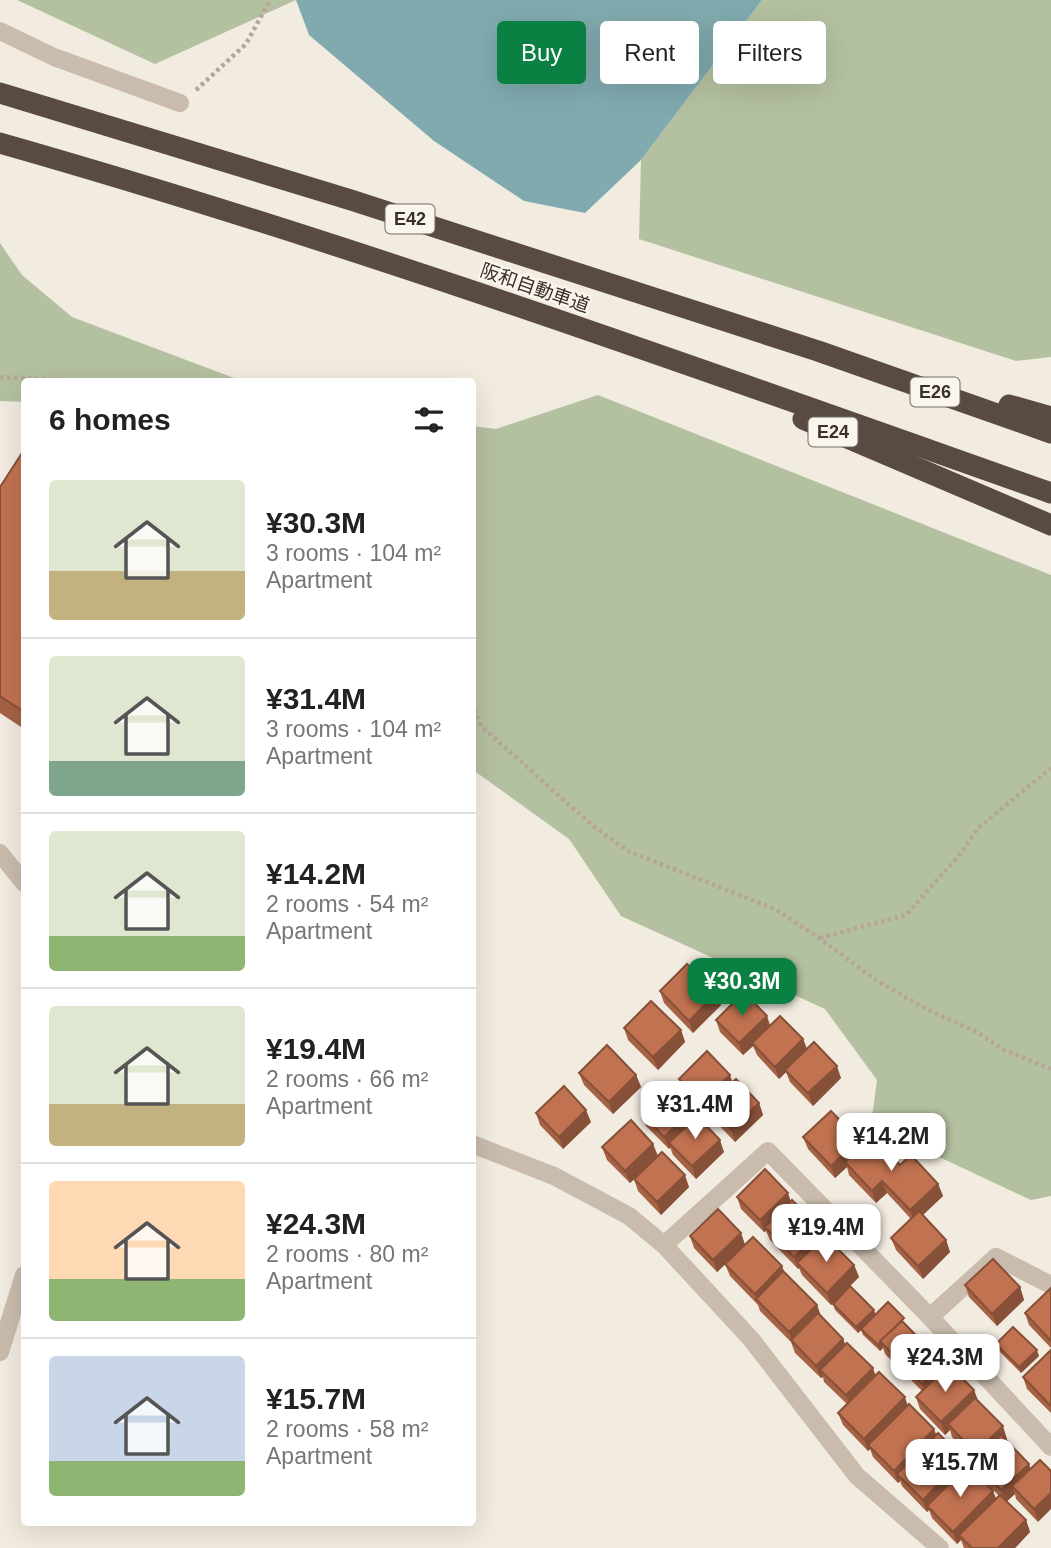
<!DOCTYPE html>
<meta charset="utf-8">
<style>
body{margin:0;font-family:Helvetica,"Noto Sans JP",sans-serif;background:#f6f6f6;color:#222;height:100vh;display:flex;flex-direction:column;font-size:26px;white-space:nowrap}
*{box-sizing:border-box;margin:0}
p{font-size:23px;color:#767676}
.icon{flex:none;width:38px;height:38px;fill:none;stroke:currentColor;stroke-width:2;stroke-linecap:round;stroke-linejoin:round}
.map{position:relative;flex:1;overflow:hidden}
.details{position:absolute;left:21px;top:378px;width:455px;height:1148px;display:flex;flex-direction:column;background:#fff;border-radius:7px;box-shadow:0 7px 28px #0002}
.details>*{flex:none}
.hud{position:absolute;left:497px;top:21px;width:448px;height:63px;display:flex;gap:14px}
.price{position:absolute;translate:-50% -60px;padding:0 16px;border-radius:14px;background:#fff;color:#222;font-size:23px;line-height:46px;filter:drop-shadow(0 2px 4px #0008)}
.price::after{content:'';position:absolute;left:50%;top:42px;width:21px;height:16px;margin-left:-10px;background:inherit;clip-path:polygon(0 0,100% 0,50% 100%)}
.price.current{background:#0b8043;color:#fff}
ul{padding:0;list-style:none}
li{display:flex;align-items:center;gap:21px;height:175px;padding:0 28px}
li+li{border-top:2px solid #e0e0e0}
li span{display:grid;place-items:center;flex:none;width:196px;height:140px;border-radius:7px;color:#555}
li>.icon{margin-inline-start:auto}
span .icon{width:84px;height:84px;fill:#fffc;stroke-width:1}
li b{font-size:30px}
h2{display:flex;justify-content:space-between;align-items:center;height:84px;padding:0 28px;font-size:30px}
.chip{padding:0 24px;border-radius:7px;background:#fff;box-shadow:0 7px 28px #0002;font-size:24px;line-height:63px}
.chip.current{background:#0b8043;color:#fff}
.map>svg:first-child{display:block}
</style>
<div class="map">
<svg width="1051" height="1548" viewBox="0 0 1051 1548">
<rect width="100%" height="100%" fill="#f2ebe0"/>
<g fill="#b4c1a0">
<path d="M17,0H296L155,64Z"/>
<path d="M762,0H1051V357L1016,361L639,239L641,160Z"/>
<path d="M0,243L22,275L72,317L242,381L24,382V402L0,401Z"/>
<path d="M598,395L1051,575V1196L1031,1200L871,1125L877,1080L825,1009L621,916L569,839L473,770V426L496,429Z"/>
</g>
<path fill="#80aaae" d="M296,0H762L641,160L585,213L524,201L434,141L309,35Z"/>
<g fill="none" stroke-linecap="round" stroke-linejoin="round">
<g stroke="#b6a696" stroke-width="4.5" stroke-dasharray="3.5 3.5" stroke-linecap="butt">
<path d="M196,90L246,44L270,0"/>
<path d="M0,377L100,382"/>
<path d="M472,703L481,726L592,825L628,851L775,909L819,938L876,980L924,1008L979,1033L1002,1049L1051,1069"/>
<path d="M820,938L906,915L962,852L977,829L1051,768"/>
</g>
<g stroke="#cabcac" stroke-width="18">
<path d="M0,31L54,57L180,103"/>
<path d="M0,853L24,883"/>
<path d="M472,1144L554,1176L629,1216L664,1245L751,1339L857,1476L940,1548"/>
<path d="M664,1245L768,1151L930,1317L1051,1447"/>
<path d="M930,1317L996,1257L1051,1285"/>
<path d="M0,1352L24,1275"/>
</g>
<g stroke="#594b42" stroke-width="21">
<path d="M0,93L351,200L818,351L1051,433"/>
<path d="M0,143C355,244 703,370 1051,493"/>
<path d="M1009,405L1051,417"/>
<path d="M803,419L1051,525"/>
</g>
</g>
<g fill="#a66245">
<path d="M24,450V729L0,713V487Z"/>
<path d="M660,991L716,993L721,1005L693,1033L664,1003Z"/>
<path d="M716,1020L770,1025L803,1039L807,1049L841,1078L813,1106L790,1082L786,1072L779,1079L757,1055L753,1046L743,1055L720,1032Z"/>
<path d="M624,1028L681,1030L685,1042L658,1070L628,1040Z"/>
<path d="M579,1073L636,1075L641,1087L613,1114L584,1085Z"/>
<path d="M679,1079L732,1082L759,1103L763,1115L735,1142L712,1118L710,1111L706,1114L683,1091Z"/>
<path d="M536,1113L591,1122L563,1149L540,1125Z"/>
<path d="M642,1113L695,1118L724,1152L696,1179L673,1155L670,1147L669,1149L646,1126Z"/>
<path d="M803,1137L858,1139L861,1147L938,1184L943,1196L923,1215L946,1240L950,1252L923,1279L896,1250L891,1238L911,1219L887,1193L876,1203L849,1175L847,1167L835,1178L808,1149Z"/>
<path d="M602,1147L658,1156L689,1187L661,1215L638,1191L634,1179L630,1183L607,1160Z"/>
<path d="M737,1197L791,1201L822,1230L824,1237L854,1265L859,1277L831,1305L802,1275L799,1268L798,1269L770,1240L766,1231L764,1232L741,1209Z"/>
<path d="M741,1233L745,1245L717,1272L694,1248L690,1236Z"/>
<path d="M725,1264L785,1273L817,1305L821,1316L843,1339L845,1344L875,1376L907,1405L936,1434L996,1499L999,1496L978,1474L974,1462L975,1460L952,1437L950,1430L945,1435L920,1409L916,1397L922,1391L885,1354L883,1348L880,1351L863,1335L861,1330L858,1333L835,1310L833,1304L876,1314L906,1325L945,1369L974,1390L978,1400L1007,1439L1006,1440L1029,1464L1030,1469L1038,1522L1016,1499L1015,1494L1007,1501L1026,1520L1030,1532L1015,1548H964L961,1540L957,1544L932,1518L929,1510L927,1512L902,1486L900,1481L898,1483L873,1457L870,1449L868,1451L843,1425L838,1413L847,1404L824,1382L823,1377L821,1378L795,1353L791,1342L760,1311L758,1305L730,1276Z"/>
<path d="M965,1285L1020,1287L1024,1300L997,1326L969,1297Z"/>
<path d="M1051,1288V1348L1029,1325L1025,1313Z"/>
<path d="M996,1344L1039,1356L1021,1373L998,1350Z"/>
<path d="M1051,1350V1413L1027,1389L1023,1377Z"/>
</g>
<g fill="#875038">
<path d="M716,993L721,1005L693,1033L689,1021Z"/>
<path d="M767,1016L771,1028L752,1043L753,1046L743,1055L739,1043Z"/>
<path d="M681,1030L685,1042L658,1070L653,1057Z"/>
<path d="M803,1039L808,1052L785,1070L786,1072L779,1079L775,1067Z"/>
<path d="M837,1066L841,1078L813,1106L808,1093Z"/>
<path d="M636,1075L641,1087L613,1114L609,1102Z"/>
<path d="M730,1075L734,1087L708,1106L710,1111L706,1114L701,1102Z"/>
<path d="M759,1103L763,1115L735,1142L731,1129Z"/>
<path d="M586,1110L591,1122L563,1149L559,1137Z"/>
<path d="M692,1110L697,1122L669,1143L671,1147L669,1149L664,1137Z"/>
<path d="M858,1139L863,1152L845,1162L847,1167L835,1178L831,1166Z"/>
<path d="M720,1140L724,1152L696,1179L692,1166Z"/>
<path d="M653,1144L658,1156L630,1183L625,1171Z"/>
<path d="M685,1175L689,1187L661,1215L657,1202Z"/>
<path d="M882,1181L887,1193L876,1203L872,1191Z"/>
<path d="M938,1184L943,1196L915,1222L910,1210Z"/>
<path d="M788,1193L792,1205L765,1227L766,1231L764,1232L760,1220Z"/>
<path d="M822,1230L826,1242L797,1263L799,1268L798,1269L794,1257Z"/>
<path d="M741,1233L745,1245L717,1272L713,1260Z"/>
<path d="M946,1240L950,1252L923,1279L918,1266Z"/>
<path d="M854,1265L859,1277L831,1305L827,1293Z"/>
<path d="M782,1266L787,1279L757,1300L755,1294Z"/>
<path d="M1020,1287L1024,1300L997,1326L992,1314Z"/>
<path d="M817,1305L821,1317L794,1344L789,1332Z"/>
<path d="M874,1310L876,1316L858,1333L856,1327Z"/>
<path d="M843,1339L848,1351L820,1370L823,1377L821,1378L816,1366Z"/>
<path d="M881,1342L883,1348L880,1351L878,1345Z"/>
<path d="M1037,1350L1039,1356L1021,1373L1019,1367Z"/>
<path d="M943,1363L948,1375L927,1396L922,1384Z"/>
<path d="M873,1368L877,1380L850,1407L846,1395Z"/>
<path d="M974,1390L978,1403L948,1424L950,1430L945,1435L941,1422Z"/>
<path d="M905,1397L909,1410L868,1445L870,1449L868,1451L864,1439Z"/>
<path d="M1003,1426L1007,1439L979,1465L975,1453Z"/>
<path d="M934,1429L939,1442L897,1474L900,1481L898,1483L894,1471Z"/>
<path d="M963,1458L968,1471L927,1506L929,1510L927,1512L923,1500Z"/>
<path d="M1029,1464L1033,1476L1012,1486L1015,1494L1005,1503L1001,1490Z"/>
<path d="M993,1491L998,1503L959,1535L961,1540L957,1544L953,1532Z"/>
<path d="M1051,1493V1509L1038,1522L1034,1509Z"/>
<path d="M1026,1520L1030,1532L1015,1548H998Z"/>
</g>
<g fill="#c17250" stroke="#875038" stroke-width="2">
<path d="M24,450V712L0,696V487Z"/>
<path d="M687,964L716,993L689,1021L660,991Z"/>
<path d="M744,992L767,1016L739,1043L716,1020Z"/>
<path d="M651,1001L681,1030L653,1057L624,1028Z"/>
<path d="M780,1016L803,1039L775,1067L752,1043Z"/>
<path d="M814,1042L837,1066L808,1093L785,1070Z"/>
<path d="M607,1045L636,1075L609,1102L579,1073Z"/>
<path d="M707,1051L730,1075L701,1102L679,1079Z"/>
<path d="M736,1079L759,1103L731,1129L708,1106Z"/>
<path d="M564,1086L586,1110L559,1137L536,1113Z"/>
<path d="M669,1086L692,1110L664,1137L642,1113Z"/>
<path d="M831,1111L858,1139L831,1166L803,1137Z"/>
<path d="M697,1116L720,1140L692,1166L669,1143Z"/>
<path d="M631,1120L653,1144L625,1171L602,1147Z"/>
<path d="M872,1136L900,1165L911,1155L938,1184L910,1210L882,1181L872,1191L845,1162Z"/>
<path d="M662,1152L685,1175L657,1202L634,1179Z"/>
<path d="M765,1169L788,1193L760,1220L737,1197Z"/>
<path d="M792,1200L822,1230L794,1257L765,1227Z"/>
<path d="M718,1209L741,1233L713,1260L690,1236Z"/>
<path d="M919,1211L946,1240L918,1266L891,1238Z"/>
<path d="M825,1236L854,1265L827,1293L797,1263Z"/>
<path d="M753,1237L782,1266L755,1294L725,1264Z"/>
<path d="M993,1259L1020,1287L992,1314L965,1285Z"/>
<path d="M783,1271L817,1305L789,1332L756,1299Z"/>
<path d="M850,1286L874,1310L856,1327L833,1304Z"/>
<path d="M1051,1288V1341L1025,1313Z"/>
<path d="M888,1302L904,1318L878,1345L861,1329Z"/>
<path d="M818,1313L843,1339L816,1366L791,1340Z"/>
<path d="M902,1321L943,1363L922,1384L880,1341Z"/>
<path d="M1013,1327L1037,1350L1019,1367L996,1344Z"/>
<path d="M847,1343L873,1368L846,1395L820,1370Z"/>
<path d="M1051,1350V1404L1050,1405L1023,1377Z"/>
<path d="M949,1365L974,1390L941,1422L916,1397Z"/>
<path d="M879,1372L905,1397L864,1439L838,1413Z"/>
<path d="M975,1398L1003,1426L975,1453L948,1424Z"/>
<path d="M909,1404L934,1429L894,1471L868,1445Z"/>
<path d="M938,1433L963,1458L923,1500L897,1474Z"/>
<path d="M1001,1435L1029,1464L1001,1490L974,1462Z"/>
<path d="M1040,1460L1051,1471V1493L1034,1509L1012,1486Z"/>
<path d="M968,1465L993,1491L953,1532L927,1506Z"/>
<path d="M1000,1495L1026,1520L998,1548H972L959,1535Z"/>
</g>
<g text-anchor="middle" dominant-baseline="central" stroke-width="5" stroke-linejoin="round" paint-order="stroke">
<g fill="#faf5ed" stroke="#736b65" stroke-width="2">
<rect x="385.5" y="204.5" width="49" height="29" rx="5"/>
<rect x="910.5" y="377.5" width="49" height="29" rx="5"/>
<rect x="808.5" y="417.5" width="49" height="29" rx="5"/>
</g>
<g font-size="18" font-weight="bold" fill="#39302b">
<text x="410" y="219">E42</text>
<text x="935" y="392">E26</text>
<text x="833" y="432">E24</text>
</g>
<g font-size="19" fill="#39302b" stroke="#faf5ed">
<text transform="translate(535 288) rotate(19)">阪和自動車道</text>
</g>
</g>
</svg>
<b class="price current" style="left:742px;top:1018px">¥30.3M</b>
<b class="price" style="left:695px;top:1141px">¥31.4M</b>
<b class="price" style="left:891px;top:1173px">¥14.2M</b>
<b class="price" style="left:826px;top:1264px">¥19.4M</b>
<b class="price" style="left:945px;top:1394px">¥24.3M</b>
<b class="price" style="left:960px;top:1499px">¥15.7M</b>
<div class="hud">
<a class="chip current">Buy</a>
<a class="chip">Rent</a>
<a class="chip">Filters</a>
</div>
<section class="details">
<h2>6 homes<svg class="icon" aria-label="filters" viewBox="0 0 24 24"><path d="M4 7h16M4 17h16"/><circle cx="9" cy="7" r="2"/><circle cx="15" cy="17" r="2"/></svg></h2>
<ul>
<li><span style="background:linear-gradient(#dfe7d0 65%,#c2b280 0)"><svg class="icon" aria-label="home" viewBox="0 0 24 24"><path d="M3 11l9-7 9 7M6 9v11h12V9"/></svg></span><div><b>¥30.3M</b><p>3 rooms · 104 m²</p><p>Apartment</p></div></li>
<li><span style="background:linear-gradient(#dfe7d0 75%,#7fa58c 0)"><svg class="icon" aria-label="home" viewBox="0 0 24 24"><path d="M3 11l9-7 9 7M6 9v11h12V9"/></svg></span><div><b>¥31.4M</b><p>3 rooms · 104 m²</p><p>Apartment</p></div></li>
<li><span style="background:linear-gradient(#dfe7d0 75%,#8fb573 0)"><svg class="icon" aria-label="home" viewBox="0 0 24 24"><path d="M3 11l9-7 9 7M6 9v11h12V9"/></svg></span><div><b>¥14.2M</b><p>2 rooms · 54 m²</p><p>Apartment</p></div></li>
<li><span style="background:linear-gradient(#dfe7d0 70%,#c2b280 0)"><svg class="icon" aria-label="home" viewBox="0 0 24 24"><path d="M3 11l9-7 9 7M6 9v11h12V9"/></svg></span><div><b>¥19.4M</b><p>2 rooms · 66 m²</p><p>Apartment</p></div></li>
<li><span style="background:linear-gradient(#ffd9b3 70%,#8fb573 0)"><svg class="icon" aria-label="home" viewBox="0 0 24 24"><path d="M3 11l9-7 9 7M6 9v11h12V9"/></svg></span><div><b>¥24.3M</b><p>2 rooms · 80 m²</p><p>Apartment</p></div></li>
<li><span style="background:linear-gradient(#c9d6e8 75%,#8fb573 0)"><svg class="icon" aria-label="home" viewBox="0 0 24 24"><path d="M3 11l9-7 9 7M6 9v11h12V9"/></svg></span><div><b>¥15.7M</b><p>2 rooms · 58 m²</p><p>Apartment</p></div></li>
</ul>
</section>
</div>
